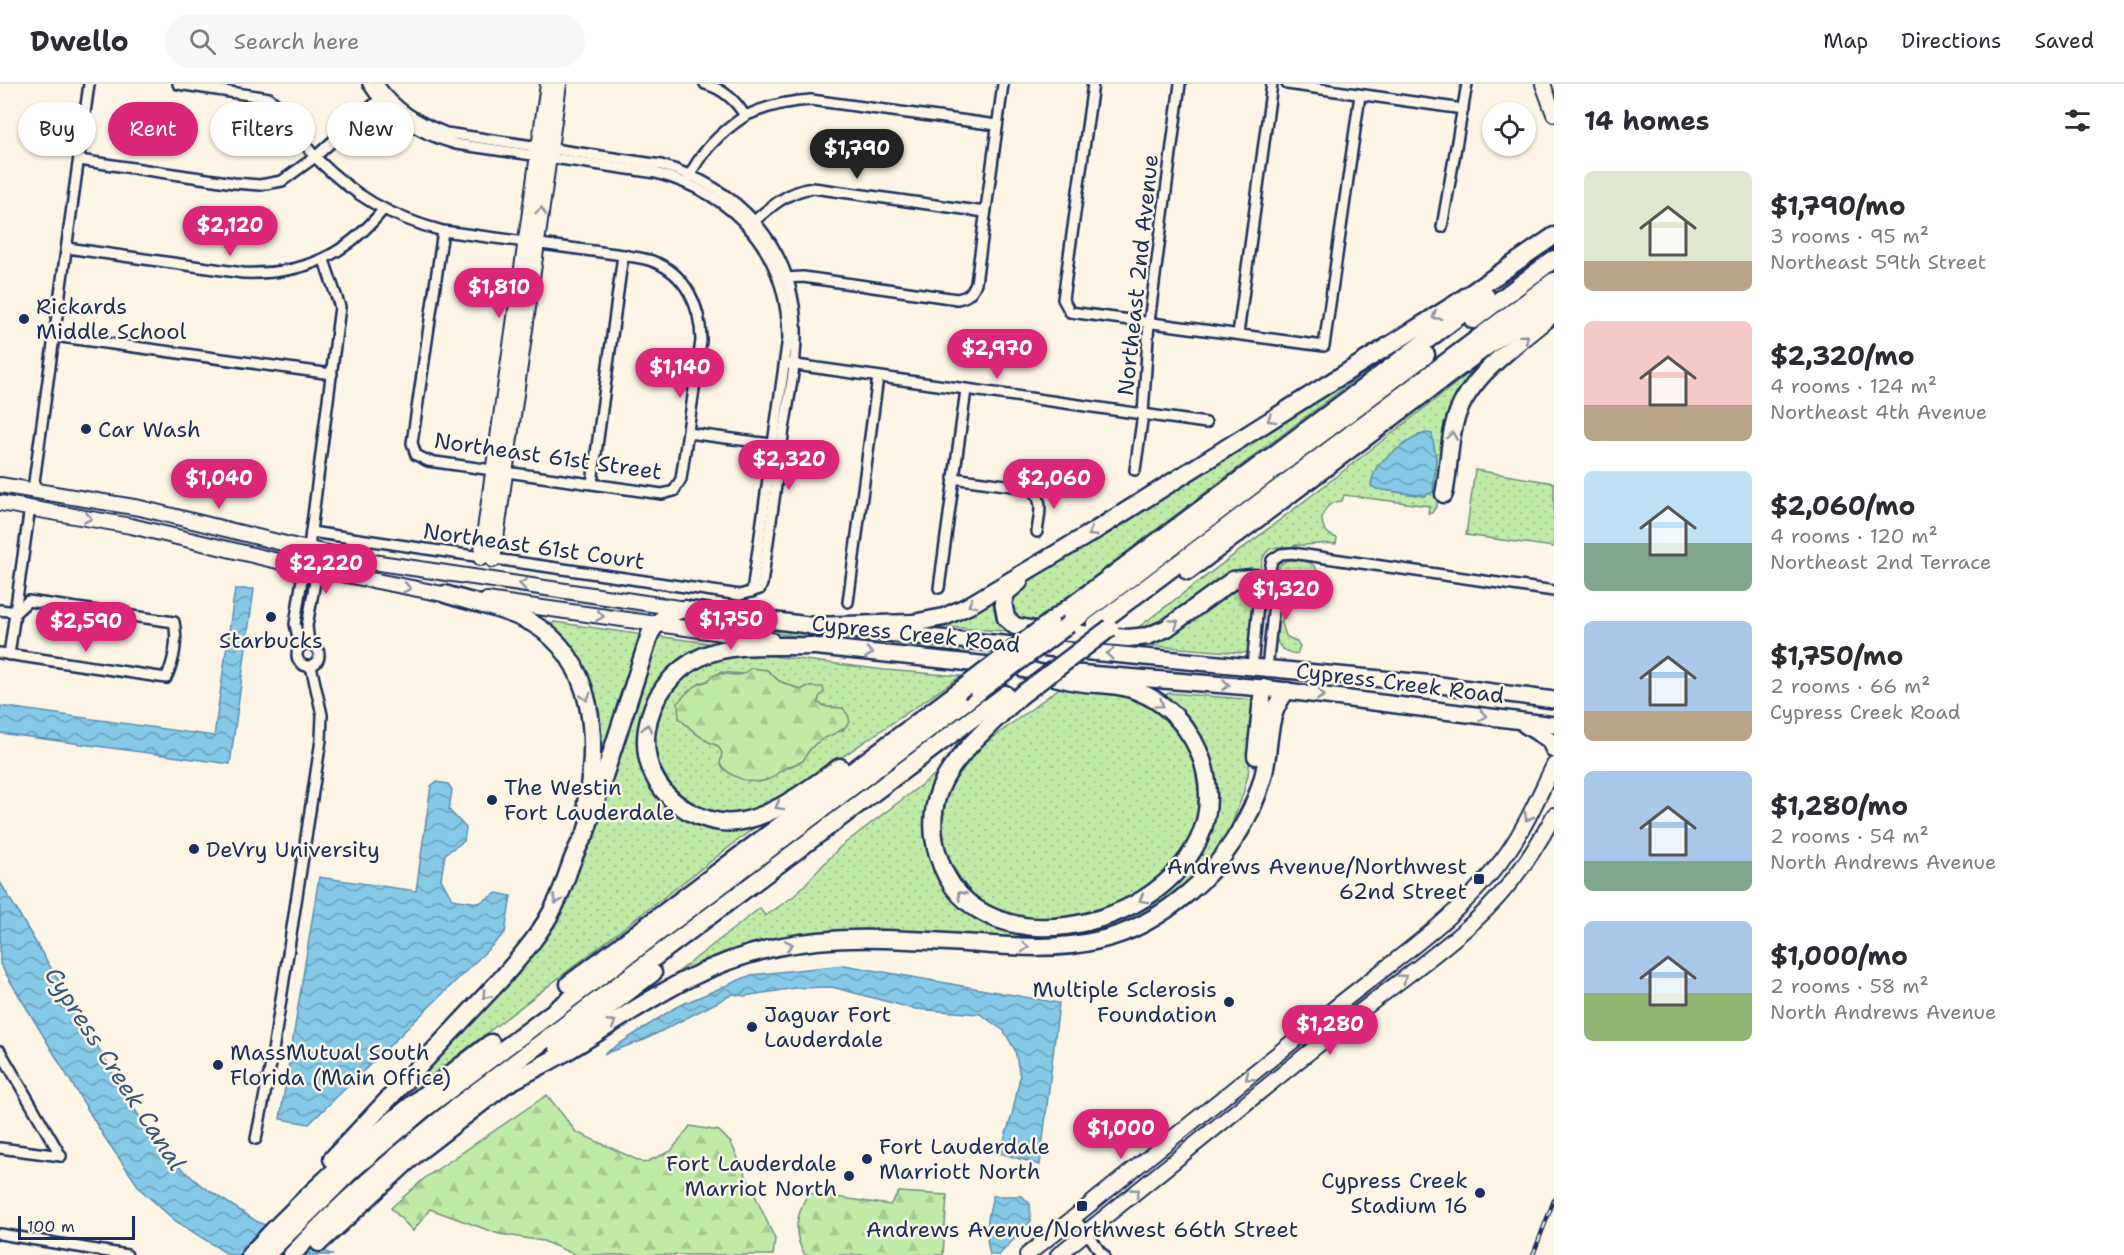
<!DOCTYPE html>
<meta charset="utf-8">
<style>
body{margin:0;font-family:"Shantell Sans",sans-serif;background:#f7f7f7;color:#2b2b33;height:100vh;display:flex;flex-direction:column;font-size:22px;white-space:nowrap}
*{box-sizing:border-box;margin:0}
p{font-size:20px;color:#7c7c81}
.icon{flex:none;width:33px;height:33px;fill:none;stroke:currentColor;stroke-width:2;stroke-linecap:round;stroke-linejoin:round}
.map{position:relative;flex:1;overflow:hidden}
.drawer{display:flex;flex-direction:column;background:#fff;width:570px}
.drawer>*{flex:none}
.guide{position:absolute;left:18px;top:18px;width:570px;height:54px;display:flex;gap:12px}
.tools{position:absolute;left:1482px;top:18px;display:grid;gap:12px}
.tools a{display:grid;place-items:center;width:54px;height:54px;border-radius:50%;background:#fff;box-shadow:0 2px 4px #0004;font-size:30px}
.scale{position:absolute;left:18px;bottom:15px;width:117px;box-sizing:border-box;padding-left:6px;border:3px solid #1b2f5e;border-top:0;font-size:16px;line-height:21px;white-space:nowrap;color:#1b2f5e;-webkit-text-stroke:4px #fcf5e5;paint-order:stroke}
.price{position:absolute;translate:-50% -51px;padding:0 14px;border-radius:21px;background:#db2777;color:#fff;font-size:20px;line-height:39px;filter:drop-shadow(0 2px 3px #0008)}
.price::after{content:'';position:absolute;left:50%;top:36px;width:18px;height:14px;margin-left:-9px;background:inherit;clip-path:polygon(0 0,100% 0,50% 100%)}
.price.on{background:#222;color:#fff}
ul{padding:0;list-style:none}
li{display:flex;align-items:center;gap:18px;height:150px;padding:0 30px}
li span{display:grid;place-items:center;flex:none;width:168px;height:120px;border-radius:9px;color:#555}
li>.icon{margin-inline-start:auto}
span .icon{width:72px;height:72px;fill:#fffc;stroke-width:1}
li b{font-size:26px}
h2{display:flex;justify-content:space-between;align-items:center;height:72px;padding:0 30px;font-size:26px}
.chip{padding:0 21px;border-radius:27px;background:#fff;box-shadow:0 2px 4px #0004;font-size:21px;line-height:54px}
.chip.on{background:#db2777;color:#fff}
header{display:flex;align-items:center;gap:36px;box-sizing:border-box;height:84px;padding:0 30px;background:#fff;border-bottom:2px solid #e1e1e2}
header strong{font-size:28px}
nav{display:flex;gap:33px;margin-inline-start:auto;font-size:21px}
.search{width:420px;height:54px;background:#f7f7f7;display:flex;align-items:center;gap:15px;box-sizing:border-box;padding:0 21px;border-radius:33px;color:#7c7c81;font-size:22px}
main{display:flex;flex:1;min-height:0}
.map>svg:first-child{display:block}
</style>
<header>
<strong>Dwello</strong>
<div class="search"><svg class="icon" aria-label="search" viewBox="0 0 24 24"><circle cx="10" cy="10" r="6"/><path d="M15 15l6 6"/></svg>Search here</div>
<nav><a>Map</a><a>Directions</a><a>Saved</a></nav>
</header>
<main>
<div class="map">
<svg width="1554" height="1171" viewBox="0 0 1554 1171">
<defs>
<pattern id="grass-dots" width="8" height="8" patternUnits="userSpaceOnUse" patternTransform="scale(1.5)"><rect width="8" height="8" fill="#c0eba7"/><path d="M2 2h.1M6 6h.1" fill="none" stroke="#a4ca92" stroke-width="1.8" stroke-linecap="round"/></pattern>
<pattern id="forest-firs" width="22" height="20" patternUnits="userSpaceOnUse" patternTransform="scale(1.5)"><rect width="22" height="20" fill="#c0eba7"/><path d="M5 1l3.5 6h-7zM16 11l3.5 6h-7z" fill="#a4ca92"/></pattern>
<pattern id="water-waves" width="16" height="10" patternUnits="userSpaceOnUse" patternTransform="scale(1.5)"><rect width="16" height="10" fill="#86cae7"/><path d="M0 5q4-4 8 0t8 0" fill="none" stroke="#6da4be"/></pattern>
</defs>
<rect width="100%" height="100%" fill="#fcf5e5"/>
<filter id="ink" filterUnits="userSpaceOnUse"><feTurbulence type="fractalNoise" baseFrequency=".0167" numOctaves="2"/><feDisplacementMap in="SourceGraphic" scale="12" xChannelSelector="R" yChannelSelector="G"/><feConvolveMatrix kernelMatrix="1 2 1 2 8 2 1 2 1" color-interpolation-filters="sRGB"/></filter>
<g filter="url(#ink)">
<g fill="url(#grass-dots)" stroke="#6e8d82" stroke-width="1.5" fill-rule="evenodd">
<path d="M1501,264L1476,291L1439,404L1437,421L1432,429H1428L1429,422L1344,411L1342,417C1319,418 1314,447 1337,454L1336,460C1321,458 1310,462 1295,461L1293,464C1282,462 1268,461 1263,474C1261,479 1262,484 1259,488L1162,541L1132,548C1256,455 1379,360 1501,264ZM1432,350L1436,375L1433,408L1423,412L1377,405L1386,375L1418,351Z"/>
<path d="M1375,275L1377,279L1030,541L1016,537L1008,517L1016,505L1162,413Z"/>
<path d="M1475,386L1554,399V463L1466,451Z"/>
<path d="M1289,476C1300,476 1315,476 1318,489L1310,488L1307,494L1281,492L1278,489C1278,481 1282,478 1289,476Z"/>
<path d="M1256,500L1250,563L1248,568L1242,569L1143,561L1233,501Z"/>
<path d="M1286,503L1282,539L1286,552L1297,558L1300,562L1297,570C1286,569 1278,565 1276,553L1279,508Z"/>
<path d="M996,511L1014,550L1003,547L946,543L942,541Z"/>
<path d="M554,538L644,551L593,711L596,646L548,545Z"/>
<path d="M759,547H781L969,566L968,572L885,564Z"/>
<path d="M656,552L707,559L710,566L686,577L642,651L675,723L763,737L388,1025L554,834L585,772Z"/>
<path d="M757,570L885,586L961,592L789,709L764,723L741,730L719,732L688,722L664,700L651,668L656,625L684,588L725,572ZM767,586L779,597L802,606L806,603H814L819,613L818,619L827,623L843,624L844,646C825,651 811,659 803,677L780,687L770,694L722,669L718,662C702,656 691,646 679,634L700,599L708,597L721,588L741,590Z"/>
<path d="M1062,602L1128,611L1155,624L1184,648L1204,701L1193,761L1149,807L1080,835L1017,836L974,816L941,764L942,727L952,695L975,667Z"/>
<path d="M1169,609L1257,616L1248,691L1243,710L1229,748L1208,782L1156,826L1111,847L1061,857L864,848L675,894L673,892L760,824L765,832L794,812L840,763L942,685L931,719L960,816L1044,846L1173,799L1212,701L1162,616L1165,611Z"/>
</g>
<g fill="url(#forest-firs)" stroke="#6e8d82" stroke-width="1.5">
<path d="M751,584L767,586L779,597L801,606L806,603H823L824,608L819,613L818,619L827,623L843,624L848,631L850,638C836,656 816,648 803,677C796,680 788,682 782,686C778,688 774,693 770,695C753,702 730,694 720,680L722,669L718,662C702,656 692,646 679,634L678,619C686,608 695,600 708,597C718,583 729,594 742,590C745,589 748,586 751,584Z"/>
<path d="M547,1011L576,1048L644,1079L671,1067L690,1042L719,1047L731,1059L775,1155L773,1171H576L543,1157L499,1150L430,1125L413,1147L391,1124L426,1093Z"/>
<path d="M899,1108L947,1111L943,1171H805C791,1149 797,1130 808,1109L890,1121Z"/>
</g>
<g fill="url(#water-waves)" stroke="#5b8cb0" stroke-width="1.5">
<path d="M1426,349L1432,350L1436,375L1433,408L1424,412L1377,405L1371,402C1372,395 1373,389 1377,383C1386,372 1412,353 1426,349Z"/>
<path d="M235,505H254L230,680L0,649V622L214,652Z"/>
<path d="M436,698L448,700L452,706L449,726L466,744L464,757L445,770L441,795L452,815L479,819L497,809L511,812L505,849L309,1040L280,1035L319,793L416,807L431,702Z"/>
<path d="M0,798L137,1029L175,1079L202,1102L256,1137L333,1171H229L174,1136L141,1106L103,1051L0,880Z"/>
<path d="M844,881L1059,919L1040,1081L1000,1069L1012,1031L1020,993L1015,966L1004,947L980,930L915,925L832,903L795,904L745,912L733,910L644,956L604,970L676,923L751,891Z"/>
<path d="M993,1112H1022L1030,1120L1031,1137L999,1171H990C984,1150 988,1132 993,1112Z"/>
</g>
<g fill="none" stroke-linecap="round" stroke-linejoin="round">
<defs>
<g id="street">
<path d="M178,0L269,14L284,27L301,55L315,73L383,12"/>
<path d="M368,0C388,32 421,50 456,60L656,89C737,111 787,168 788,254L752,508"/>
<path d="M705,0C723,5 735,15 745,32C767,22 787,17 811,16L997,41"/>
<path d="M1093,0L1063,215L1070,228L1324,262L1360,11"/>
<path d="M1287,0L1463,25"/>
<path d="M79,76L234,99L260,101L282,97L315,73C353,111 389,133 443,147L623,171C632,173 643,174 652,177C686,189 701,223 701,257L681,395L674,407L662,410L428,377L416,371L412,359L443,147"/>
<path d="M689,93C701,67 721,48 745,32"/>
<path d="M750,141C769,124 787,107 813,104L985,128"/>
<path d="M1442,143L1467,0"/>
<path d="M67,164L243,189C303,191 345,172 383,126"/>
<path d="M784,194L803,193L957,215C968,213 972,209 976,199L1003,0"/>
<path d="M1238,250L1272,0"/>
<path d="M54,252L332,290"/>
<path d="M789,280L1206,339"/>
<path d="M688,349L779,361"/>
<path d="M1135,386L1143,330L1149,238L1180,0"/>
<path d="M953,394L1028,404C1046,413 1039,431 1037,448"/>
<path d="M592,399L623,171"/>
<path d="M33,405L89,0"/>
<path d="M311,448L740,511L760,505L762,500C769,451 776,401 783,352C788,317 797,279 796,244C793,161 738,103 661,81L446,49C418,38 396,25 378,0"/>
<path d="M939,504L966,306"/>
<path d="M848,518L878,293"/>
<path d="M0,526L16,528L28,517L174,538C178,556 174,578 166,594L0,569"/>
<circle cx="308" cy="571" r="11"/>
<path d="M309,560L307,542L315,498L309,485L310,455L340,223L324,176"/>
<path d="M300,563L295,540L302,495L309,485"/>
<path d="M9,571L30,423"/>
<path d="M1252,583L1259,510L1268,495L1272,476L1281,470L1292,469L1554,507"/>
<path d="M1267,584L1275,510L1268,495"/>
<path d="M0,967L61,1072"/>
<path d="M256,1055L271,980L321,656L322,631L311,582"/>
<path d="M0,1064L61,1072"/>
<path d="M1074,1134L1093,1157L1100,1168L1104,1171"/>
<path d="M0,1150L127,1171"/>
</g>
<g id="secondary">
<path d="M1543,0L1554,30"/>
<path d="M0,401L140,424L294,462L373,478L685,525"/>
<path d="M0,419L131,442L290,480L453,512"/>
<path d="M481,474L548,0"/>
<path d="M493,476L559,0"/>
<path d="M487,516L771,556"/>
<path d="M1027,1171C1129,1089 1230,1008 1332,926C1390,879 1456,836 1502,776C1524,747 1538,713 1554,681"/>
<path d="M1058,1171C1150,1097 1242,1023 1333,949C1378,912 1426,880 1469,842C1505,811 1532,773 1554,731"/>
</g>
<g id="primary">
<path d="M685,525L823,543"/>
<path d="M853,546L1425,599L1554,616"/>
<path d="M811,562L999,582"/>
<path d="M1050,587L1263,604L1554,641"/>
<path d="M1525,641L1549,656L1554,666"/>
</g>
<g id="highway">
<path d="M1473,236L1554,175"/>
<path d="M1444,410C1449,388 1448,364 1454,341C1465,293 1518,260 1554,229"/>
<path d="M1188,487L1554,212"/>
<path d="M1019,498L1007,508L1003,518L1006,534L1015,542L1035,546L1128,554L1148,552L1167,544L1233,496L1251,494L1268,495"/>
<path d="M445,510C473,519 506,525 532,539C595,575 599,656 586,719"/>
<path d="M1050,538L1486,212"/>
<path d="M1069,540L1426,271"/>
<path d="M812,542L913,539L944,533L968,522L1096,446L1455,220L1554,152"/>
<path d="M1095,542L1554,197"/>
<path d="M811,562C777,563 735,558 703,572C639,600 622,690 688,727C703,735 720,740 736,738C775,733 809,704 840,683"/>
<path d="M1020,612C996,636 960,666 944,696C932,719 930,746 938,771C976,902 1210,838 1208,711C1207,663 1177,620 1131,605C1113,599 1095,601 1077,598C1059,595 1041,589 1024,585"/>
<path d="M1256,672L1263,604"/>
<path d="M569,900L959,607"/>
<path d="M557,962L653,889"/>
<path d="M507,1000C527,989 547,979 566,968C640,924 690,882 777,863C844,849 911,856 979,860C1019,863 1059,866 1099,856C1132,849 1162,831 1188,809C1221,782 1252,735 1263,693C1271,665 1265,629 1287,607"/>
<path d="M332,1075L502,894C522,871 543,847 556,819C567,797 571,771 585,751L650,550C658,535 668,529 685,525"/>
<path d="M319,1159L417,1069L514,994"/>
<path d="M250,1171C323,1091 405,1024 491,959"/>
<path d="M266,1171L351,1087L424,1025L978,608"/>
<path d="M292,1171C345,1114 404,1064 465,1016L1005,610"/>
</g>
</defs>
<use href="#street" stroke="#1b2f5e" stroke-width="14"/>
<use href="#secondary" stroke="#1b2f5e" stroke-width="18"/>
<use href="#primary" stroke="#1b2f5e" stroke-width="20"/>
<use href="#highway" stroke="#1b2f5e" stroke-width="21"/>
<use href="#street" stroke="#fcf5e5" stroke-width="9"/>
<use href="#secondary" stroke="#fcf5e5" stroke-width="14"/>
<use href="#primary" stroke="#fcf5e5" stroke-width="15"/>
<use href="#highway" stroke="#fcf5e5" stroke-width="16"/>
<defs>
<path id="rail" d="M1533,1171L1554,1116"/>
</defs>
<use href="#rail" stroke="#1b2f5e" stroke-width="4.5"/>
<use href="#rail" stroke="#fcf5e5" stroke-width="2" stroke-dasharray="7" stroke-linecap="butt"/>
<defs>
<g id="highway-bridge">
<path d="M959,607L1050,538"/>
<path d="M978,608L1069,540"/>
<path d="M1020,612L1110,544"/>
</g>
</defs>
<use href="#highway-bridge" stroke="#1b2f5e" stroke-width="21" stroke-linecap="butt"/>
<use href="#highway-bridge" stroke="#fcf5e5" stroke-width="16"/>
</g>
<defs><path id="oneway-chevron" d="M-2-3.5L2.5 0L-2 3.5" fill="none" stroke-width="1.6" stroke-linecap="round" stroke-linejoin="round" transform="scale(1.5)"/></defs>
<g stroke="#8c92a2">
<use href="#oneway-chevron" transform="translate(541 127) rotate(-82)"/>
<use href="#oneway-chevron" transform="translate(1436 232) rotate(148)"/>
<use href="#oneway-chevron" transform="translate(1525 254) rotate(-40)"/>
<use href="#oneway-chevron" transform="translate(1271 335) rotate(148)"/>
<use href="#oneway-chevron" transform="translate(1452 352) rotate(-82)"/>
<use href="#oneway-chevron" transform="translate(88 434) rotate(11)"/>
<use href="#oneway-chevron" transform="translate(1092 449) rotate(148)"/>
<use href="#oneway-chevron" transform="translate(523 500) rotate(-172)"/>
<use href="#oneway-chevron" transform="translate(407 504) rotate(11)"/>
<use href="#oneway-chevron" transform="translate(972 520) rotate(151)"/>
<use href="#oneway-chevron" transform="translate(600 532) rotate(8)"/>
<use href="#oneway-chevron" transform="translate(1175 539) rotate(-34)"/>
<use href="#oneway-chevron" transform="translate(869 569) rotate(7)"/>
<use href="#oneway-chevron" transform="translate(1110 570) rotate(-175)"/>
<use href="#oneway-chevron" transform="translate(1226 601) rotate(5)"/>
<use href="#oneway-chevron" transform="translate(1321 611) rotate(7)"/>
<use href="#oneway-chevron" transform="translate(586 613) rotate(75)"/>
<use href="#oneway-chevron" transform="translate(1160 620) rotate(34)"/>
<use href="#oneway-chevron" transform="translate(1483 632) rotate(8)"/>
<use href="#oneway-chevron" transform="translate(647 644) rotate(-82)"/>
<use href="#oneway-chevron" transform="translate(779 722) rotate(151)"/>
<use href="#oneway-chevron" transform="translate(1528 733) rotate(119)"/>
<use href="#oneway-chevron" transform="translate(961 811) rotate(-134)"/>
<use href="#oneway-chevron" transform="translate(1143 815) rotate(151)"/>
<use href="#oneway-chevron" transform="translate(557 816) rotate(115)"/>
<use href="#oneway-chevron" transform="translate(789 861) rotate(-11)"/>
<use href="#oneway-chevron" transform="translate(1025 863) rotate(2)"/>
<use href="#oneway-chevron" transform="translate(1403 894) rotate(-37)"/>
<use href="#oneway-chevron" transform="translate(486 911) rotate(133)"/>
<use href="#oneway-chevron" transform="translate(612 939) rotate(-32)"/>
<use href="#oneway-chevron" transform="translate(1249 993) rotate(141)"/>
<use href="#oneway-chevron" transform="translate(1136 1108) rotate(-39)"/>
</g>
</g>
<g fill="#1b2f5e" stroke="#fcf5e5" stroke-width="2">
<circle cx="24" cy="235" r="6"/>
<circle cx="86" cy="345" r="6"/>
<circle cx="271" cy="533" r="6"/>
<circle cx="492" cy="716" r="6"/>
<circle cx="194" cy="765" r="6"/>
<rect x="1473" y="789" width="12" height="12" rx="3"/>
<circle cx="1229" cy="918" r="6"/>
<circle cx="752" cy="943" r="6"/>
<circle cx="218" cy="981" r="6"/>
<circle cx="867" cy="1075" r="6"/>
<circle cx="849" cy="1092" r="6"/>
<circle cx="1480" cy="1109" r="6"/>
<rect x="1076" y="1116" width="12" height="12" rx="3"/>
</g>
<g text-anchor="middle" dominant-baseline="central" stroke-width="5" stroke-linejoin="round" paint-order="stroke">
<g font-size="22" fill="#1b2f5e" stroke="#fcf5e5">
<text transform="translate(1138 191) rotate(-84)">Northeast 2nd Avenue</text>
<text transform="translate(548 372) rotate(8)">Northeast 61st Street</text>
<text transform="translate(534 462) rotate(8)">Northeast 61st Court</text>
<text transform="translate(916 550) rotate(6)">Cypress Creek Road</text>
<text transform="translate(1400 599) rotate(7)">Cypress Creek Road</text>
</g>
<g font-size="22" fill="#1b2f5e" stroke="#fcf5e5" text-anchor="start">
<text x="36" y="222">Rickards<tspan x="36" dy="25">Middle School</tspan></text>
<text x="98" y="345">Car Wash</text>
<text x="271" y="556" text-anchor="middle">Starbucks</text>
<text x="504" y="703">The Westin<tspan x="504" dy="25">Fort Lauderdale</tspan></text>
<text x="206" y="765">DeVry University</text>
<text x="1467" y="782" text-anchor="end">Andrews Avenue/Northwest<tspan x="1467" dy="25">62nd Street</tspan></text>
<text x="1217" y="905" text-anchor="end">Multiple Sclerosis<tspan x="1217" dy="25">Foundation</tspan></text>
<text x="764" y="930">Jaguar Fort<tspan x="764" dy="25">Lauderdale</tspan></text>
<text x="230" y="968">MassMutual South<tspan x="230" dy="25">Florida (Main Office)</tspan></text>
<text x="879" y="1062">Fort Lauderdale<tspan x="879" dy="25">Marriott North</tspan></text>
<text x="837" y="1079" text-anchor="end">Fort Lauderdale<tspan x="837" dy="25">Marriot North</tspan></text>
<text x="1468" y="1096" text-anchor="end">Cypress Creek<tspan x="1468" dy="25">Stadium 16</tspan></text>
<text x="1082" y="1145" text-anchor="middle">Andrews Avenue/Northwest 66th Street</text>
</g>
<g font-size="24" font-style="italic" fill="#365680" stroke="#fcf5e5">
<text transform="translate(115 985) rotate(57)">Cypress Creek Canal</text>
</g>
</g>
</svg>
<div class="tools">
<a><svg class="icon" aria-label="locate" viewBox="0 0 24 24"><circle cx="12" cy="12" r="6"/><path d="M12 2v4M12 18v4M2 12h4M18 12h4"/></svg></a>
</div>
<div class="scale">100 m</div>
<b class="price on" style="left:857px;top:96px">$1,790</b>
<b class="price" style="left:230px;top:173px">$2,120</b>
<b class="price" style="left:499px;top:235px">$1,810</b>
<b class="price" style="left:997px;top:296px">$2,970</b>
<b class="price" style="left:680px;top:315px">$1,140</b>
<b class="price" style="left:789px;top:407px">$2,320</b>
<b class="price" style="left:219px;top:426px">$1,040</b>
<b class="price" style="left:1054px;top:426px">$2,060</b>
<b class="price" style="left:326px;top:511px">$2,220</b>
<b class="price" style="left:1286px;top:537px">$1,320</b>
<b class="price" style="left:731px;top:567px">$1,750</b>
<b class="price" style="left:86px;top:569px">$2,590</b>
<b class="price" style="left:1330px;top:972px">$1,280</b>
<b class="price" style="left:1121px;top:1076px">$1,000</b>
<div class="guide">
<a class="chip">Buy</a>
<a class="chip on">Rent</a>
<a class="chip">Filters</a>
<a class="chip">New</a>
</div>
</div>
<section class="drawer">
<h2>14 homes<svg class="icon" aria-label="filters" viewBox="0 0 24 24"><path d="M4 7h16M4 17h16"/><circle cx="9" cy="7" r="2"/><circle cx="15" cy="17" r="2"/></svg></h2>
<ul>
<li><span style="background:linear-gradient(#dfe7d0 75%,#b9a48a 0)"><svg class="icon" aria-label="home" viewBox="0 0 24 24"><path d="M3 11l9-7 9 7M6 9v11h12V9"/></svg></span><div><b>$1,790/mo</b><p>3 rooms · 95 m²</p><p>Northeast 59th Street</p></div></li>
<li><span style="background:linear-gradient(#f6c9c9 70%,#b9a48a 0)"><svg class="icon" aria-label="home" viewBox="0 0 24 24"><path d="M3 11l9-7 9 7M6 9v11h12V9"/></svg></span><div><b>$2,320/mo</b><p>4 rooms · 124 m²</p><p>Northeast 4th Avenue</p></div></li>
<li><span style="background:linear-gradient(#bfe0f5 60%,#7fa58c 0)"><svg class="icon" aria-label="home" viewBox="0 0 24 24"><path d="M3 11l9-7 9 7M6 9v11h12V9"/></svg></span><div><b>$2,060/mo</b><p>4 rooms · 120 m²</p><p>Northeast 2nd Terrace</p></div></li>
<li><span style="background:linear-gradient(#a9c7e8 75%,#b9a48a 0)"><svg class="icon" aria-label="home" viewBox="0 0 24 24"><path d="M3 11l9-7 9 7M6 9v11h12V9"/></svg></span><div><b>$1,750/mo</b><p>2 rooms · 66 m²</p><p>Cypress Creek Road</p></div></li>
<li><span style="background:linear-gradient(#a9c7e8 75%,#7fa58c 0)"><svg class="icon" aria-label="home" viewBox="0 0 24 24"><path d="M3 11l9-7 9 7M6 9v11h12V9"/></svg></span><div><b>$1,280/mo</b><p>2 rooms · 54 m²</p><p>North Andrews Avenue</p></div></li>
<li><span style="background:linear-gradient(#a9c7e8 60%,#8fb573 0)"><svg class="icon" aria-label="home" viewBox="0 0 24 24"><path d="M3 11l9-7 9 7M6 9v11h12V9"/></svg></span><div><b>$1,000/mo</b><p>2 rooms · 58 m²</p><p>North Andrews Avenue</p></div></li>
</ul>
</section>
</main>
